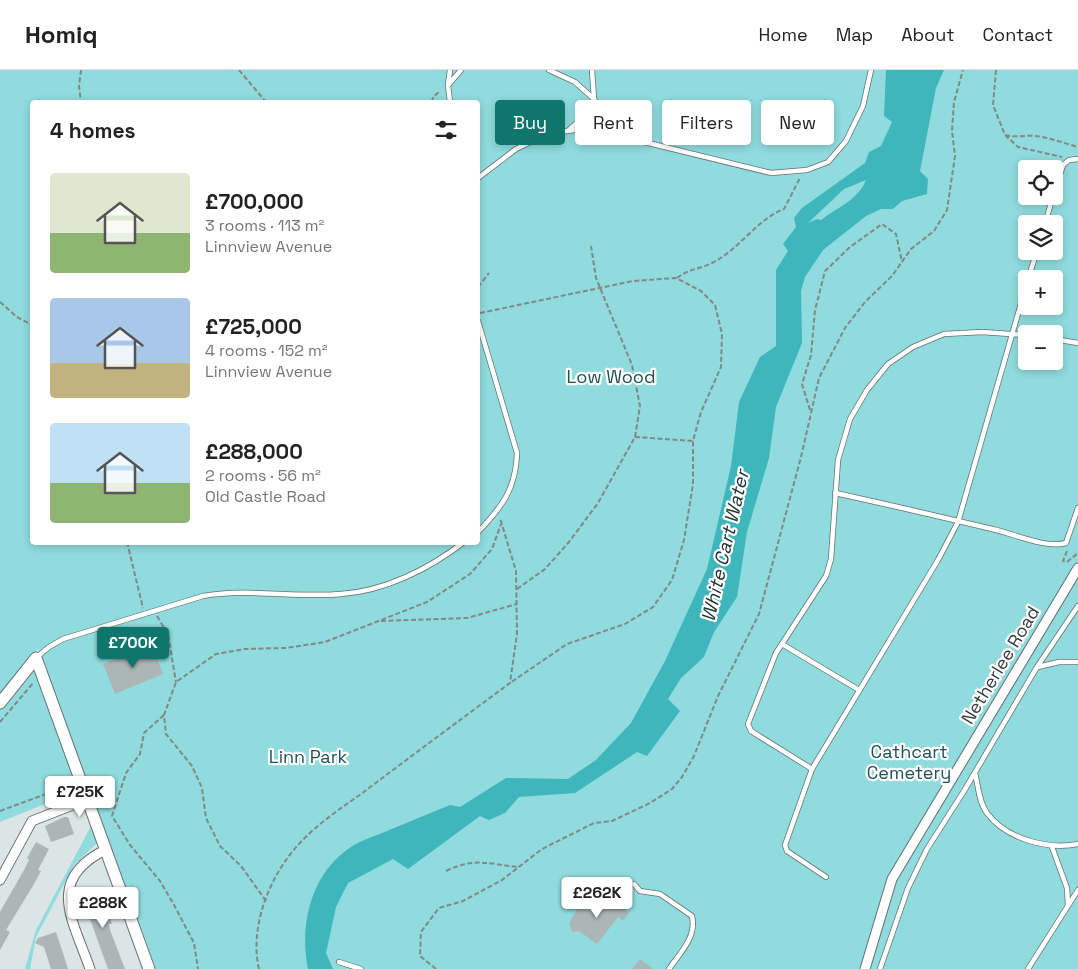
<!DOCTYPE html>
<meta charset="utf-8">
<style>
body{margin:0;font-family:"Space Grotesk",sans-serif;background:#f2f2f2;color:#222;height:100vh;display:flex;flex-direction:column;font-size:19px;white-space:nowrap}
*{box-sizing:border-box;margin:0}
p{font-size:16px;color:#767676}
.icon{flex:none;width:28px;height:28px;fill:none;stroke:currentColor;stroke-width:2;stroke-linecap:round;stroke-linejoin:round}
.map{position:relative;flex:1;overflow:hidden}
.details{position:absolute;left:30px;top:30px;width:450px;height:445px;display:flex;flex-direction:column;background:#fff;border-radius:5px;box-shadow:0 2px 8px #0003}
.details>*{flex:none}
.guide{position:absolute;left:495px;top:30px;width:475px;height:45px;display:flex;gap:10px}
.buttons{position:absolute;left:1018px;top:90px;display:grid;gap:10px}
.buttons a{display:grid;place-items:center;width:45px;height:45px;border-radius:5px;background:#fff;box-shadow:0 2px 8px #0003;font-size:25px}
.price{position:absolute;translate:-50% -42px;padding:0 11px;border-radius:5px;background:#fff;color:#222;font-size:16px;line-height:32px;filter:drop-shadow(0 1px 2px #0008)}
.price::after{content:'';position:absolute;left:50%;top:30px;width:15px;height:11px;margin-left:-8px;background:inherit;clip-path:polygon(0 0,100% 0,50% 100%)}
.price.on{background:#0f766e;color:#fff}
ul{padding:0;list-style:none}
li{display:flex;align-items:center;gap:15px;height:125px;padding:0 20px}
li span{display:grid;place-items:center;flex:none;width:140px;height:100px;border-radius:5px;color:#555}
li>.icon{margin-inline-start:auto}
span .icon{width:60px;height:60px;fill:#fffc;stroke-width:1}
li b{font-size:21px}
h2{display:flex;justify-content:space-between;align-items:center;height:60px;padding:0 20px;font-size:21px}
.chip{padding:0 18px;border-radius:5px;background:#fff;box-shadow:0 2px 8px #0003;font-size:18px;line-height:45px}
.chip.on{background:#0f766e;color:#fff}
header{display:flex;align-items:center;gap:30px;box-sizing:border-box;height:70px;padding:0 25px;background:#fff;border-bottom:1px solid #e0e0e0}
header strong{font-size:24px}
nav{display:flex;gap:28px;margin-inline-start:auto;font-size:18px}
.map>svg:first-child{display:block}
</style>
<header>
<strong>Homiq</strong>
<nav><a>Home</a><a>Map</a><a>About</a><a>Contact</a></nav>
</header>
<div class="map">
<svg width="1078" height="899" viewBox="0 0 1078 899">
<rect width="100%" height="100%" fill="#dce5e6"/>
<g fill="#8fdbde" fill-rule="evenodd">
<path d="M0,0H1078V899H156L38,579L0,626ZM32,32H478V472H32ZM1026,99H1054V126H1026ZM1026,154H1054V181H1026ZM1026,209H1054V236H1026ZM1026,264H1054V291H1026Z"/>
<path d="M34,598L80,720L0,752V636Z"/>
<path d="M91,756L99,771L74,795L36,867L30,899H25L36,860Z"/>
</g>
<path fill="#3eb6bb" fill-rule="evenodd" d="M886,0H944L936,18L920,101L928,109L927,124L902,131L893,139H881L866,146L823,180L805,207L801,221L802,273L776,337L769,388L747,462L737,527L714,562L704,587L681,608L668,629L680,641L647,686L637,682L575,723L519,727L505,743L489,750L480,746L408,799L393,789L348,813L336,837L326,883L333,899H308C299,855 311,803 351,777C360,771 372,767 382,763C405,754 427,744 450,735L460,737L506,708L568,709L596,690L631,653L665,591L707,499L731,396L739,332L760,287L776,276V200L788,181L783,174L796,157L794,148L802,138L865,93L869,82L881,76L892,52L884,46ZM866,110C858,130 838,137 821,150L817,149L808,153L844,119Z"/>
<g fill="#adb6b7">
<path d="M152,575L163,604L115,624L103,594Z"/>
<path d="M64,747H68L74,764L51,772L45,756Z"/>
<path d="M36,772L49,779L38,800L41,801L34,814L6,860L10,862L0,880V842L24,800L29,790L27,788Z"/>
<path d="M102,820L103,841L107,840L112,854H109L110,860L125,899H108L86,838L85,821Z"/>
<path d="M608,826L629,843L623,851L618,847L597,874L579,861L572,862L569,853L581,832L595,843Z"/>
<path d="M56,862L63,883L68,899H51L44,877L35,873L38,868Z"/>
<path d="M640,889L653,899H632Z"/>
</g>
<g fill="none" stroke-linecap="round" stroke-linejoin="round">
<defs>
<g id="service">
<path d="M549,0L575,12L594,29L584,46L569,60"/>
<path d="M592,0L594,29L621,65"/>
<path d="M449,14L461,0"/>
<path d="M450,32L448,15L450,0"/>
<path d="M478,108L516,79L547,64L587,58L771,103L807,100L828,92L846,71L863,36L871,0"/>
<path d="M1054,124L1063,95L1069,90L1078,89"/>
<path d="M1045,154L1053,126"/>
<path d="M1028,209L1037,181"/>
<path d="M478,251L517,383C516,419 502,437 478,462"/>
<path d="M1054,269L1078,273"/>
<path d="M835,423C886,434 937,446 988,458C1010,462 1044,479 1066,473L1078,438"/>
<path d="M782,574L859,620"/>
<path d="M37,587L49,577L63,569L203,526C249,518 295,528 341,524C385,521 429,499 464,472"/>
<path d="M1038,597L1059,592H1078"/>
<path d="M812,699L751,661L748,654L776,583L826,506L831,489L838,390L850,349L867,320L888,294L913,277L944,264L982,262L1026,265"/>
<path d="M975,703C978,715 979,733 987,743C1006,769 1048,780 1078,774"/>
<path d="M1052,777L1067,818L1068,835"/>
<path d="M826,807L787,781L785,775L812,699L938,490L958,452L1026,216"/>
<path d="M634,814L640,821L660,824L692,846C697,867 680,883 669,899"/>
<path d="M339,892L361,899"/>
<path d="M880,899L908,818L927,779L964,721L1037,597L1078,536"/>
<path d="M1028,899L1078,820"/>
</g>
<g id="minor">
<path d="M0,810L32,751L88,729"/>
<path d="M90,899C73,850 45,810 105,780"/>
<path d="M865,899L892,809L1078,498"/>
</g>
<path id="tertiary" d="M0,633L36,588L149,899"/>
</defs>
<use href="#service" stroke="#676f6f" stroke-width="6"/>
<use href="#minor" stroke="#676f6f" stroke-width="11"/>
<use href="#tertiary" stroke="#676f6f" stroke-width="13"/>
<g stroke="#828888" stroke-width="2" stroke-dasharray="5 2.5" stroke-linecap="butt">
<path d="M81,0L79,16L81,32"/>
<path d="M239,0L266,32"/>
<path d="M996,0L993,35L1005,65C1015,68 1025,65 1036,66C1050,68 1064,73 1078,77"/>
<path d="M432,32L433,27L440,21"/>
<path d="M1005,65L1018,77L1062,87"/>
<path d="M677,208C688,199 700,199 712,193C740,179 756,150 784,139L800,108"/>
<path d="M478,217L489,203"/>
<path d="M0,232L17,247L32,255"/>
<path d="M480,243L633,211L676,208L701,221L715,235L722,264L721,297L701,342L693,371V414L684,470L672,510L653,537L625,554L567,574L510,613"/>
<path d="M810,340L802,314L811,285L815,240L825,201L850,177L882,154L896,164L902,192"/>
<path d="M635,367L693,371"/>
<path d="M127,472L143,538"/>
<path d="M1067,481L1063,491L1067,492L1078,483"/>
<path d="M517,519L545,499L569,472L598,433L635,367L640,336L632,295L596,208L591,176"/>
<path d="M157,546L168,564L176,612"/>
<path d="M381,551L467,548L517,534"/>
<path d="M164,645L144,663L140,684L126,703L112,746L130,775L160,811L173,833L194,873L198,899"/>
<path d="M0,652L34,612"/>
<path d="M0,741L70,715"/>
<path d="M446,801C475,787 488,794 518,797"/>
<path d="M266,831L241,796L220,776L206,748L202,718L192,696L166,664L164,645L176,612L216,584L245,579L286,578L325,572L427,532L470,504L492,479L501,454"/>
<path d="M259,899C249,857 270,805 299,774C317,754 340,739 361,724C410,687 460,650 510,613L517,564L516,501L500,448"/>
<path d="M436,899L420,886L421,862L439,838L463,831L502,810L542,779L594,753L612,751L650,733L672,719L682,707L694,686L718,626L759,544L801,387L819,308L845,258L865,232L892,206L911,179L934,161L947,140L955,86L952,61L954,32L963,0"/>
</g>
<use href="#service" stroke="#fff" stroke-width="4.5"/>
<use href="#minor" stroke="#fff" stroke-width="9"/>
<use href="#tertiary" stroke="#fff" stroke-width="11"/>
</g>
<g text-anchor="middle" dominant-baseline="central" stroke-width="4.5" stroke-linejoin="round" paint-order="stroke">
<g font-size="18" fill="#1f5154" stroke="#fff">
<text x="611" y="306">Low Wood</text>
<text x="909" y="681">Cathcart<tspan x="909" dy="21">Cemetery</tspan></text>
<text x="308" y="686">Linn Park</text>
</g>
<g font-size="18" fill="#373b3b" stroke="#fff">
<text transform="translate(1000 595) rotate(-59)">Netherlee Road</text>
</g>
<g font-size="19" font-style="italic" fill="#1c3132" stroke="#fff">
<text transform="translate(725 476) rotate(-77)">White Cart Water</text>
</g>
</g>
</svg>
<div class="buttons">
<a><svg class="icon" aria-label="locate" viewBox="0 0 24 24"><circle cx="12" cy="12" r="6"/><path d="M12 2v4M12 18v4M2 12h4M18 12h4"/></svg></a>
<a><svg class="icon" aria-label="layers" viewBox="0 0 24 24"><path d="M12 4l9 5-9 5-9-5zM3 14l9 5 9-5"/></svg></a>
<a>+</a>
<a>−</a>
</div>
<b class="price on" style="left:133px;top:599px">£700K</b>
<b class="price" style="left:80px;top:748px">£725K</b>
<b class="price" style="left:597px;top:849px">£262K</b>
<b class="price" style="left:103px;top:859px">£288K</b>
<div class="guide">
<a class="chip on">Buy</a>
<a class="chip">Rent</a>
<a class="chip">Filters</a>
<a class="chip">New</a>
</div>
<section class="details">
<h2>4 homes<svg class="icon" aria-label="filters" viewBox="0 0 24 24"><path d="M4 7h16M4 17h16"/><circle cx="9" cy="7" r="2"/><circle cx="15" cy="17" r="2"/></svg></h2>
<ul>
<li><span style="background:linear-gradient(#dfe7d0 60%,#8fb573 0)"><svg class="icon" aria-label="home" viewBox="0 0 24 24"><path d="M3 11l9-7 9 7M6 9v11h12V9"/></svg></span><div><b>£700,000</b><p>3 rooms · 113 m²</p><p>Linnview Avenue</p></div></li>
<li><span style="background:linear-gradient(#a9c7e8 65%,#c2b280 0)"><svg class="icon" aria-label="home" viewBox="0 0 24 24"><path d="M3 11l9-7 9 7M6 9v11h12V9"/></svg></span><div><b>£725,000</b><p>4 rooms · 152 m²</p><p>Linnview Avenue</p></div></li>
<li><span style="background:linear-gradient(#bfe0f5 60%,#8fb573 0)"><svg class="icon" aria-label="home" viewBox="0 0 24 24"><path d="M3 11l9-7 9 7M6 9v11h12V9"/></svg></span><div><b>£288,000</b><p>2 rooms · 56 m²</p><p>Old Castle Road</p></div></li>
</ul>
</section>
</div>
